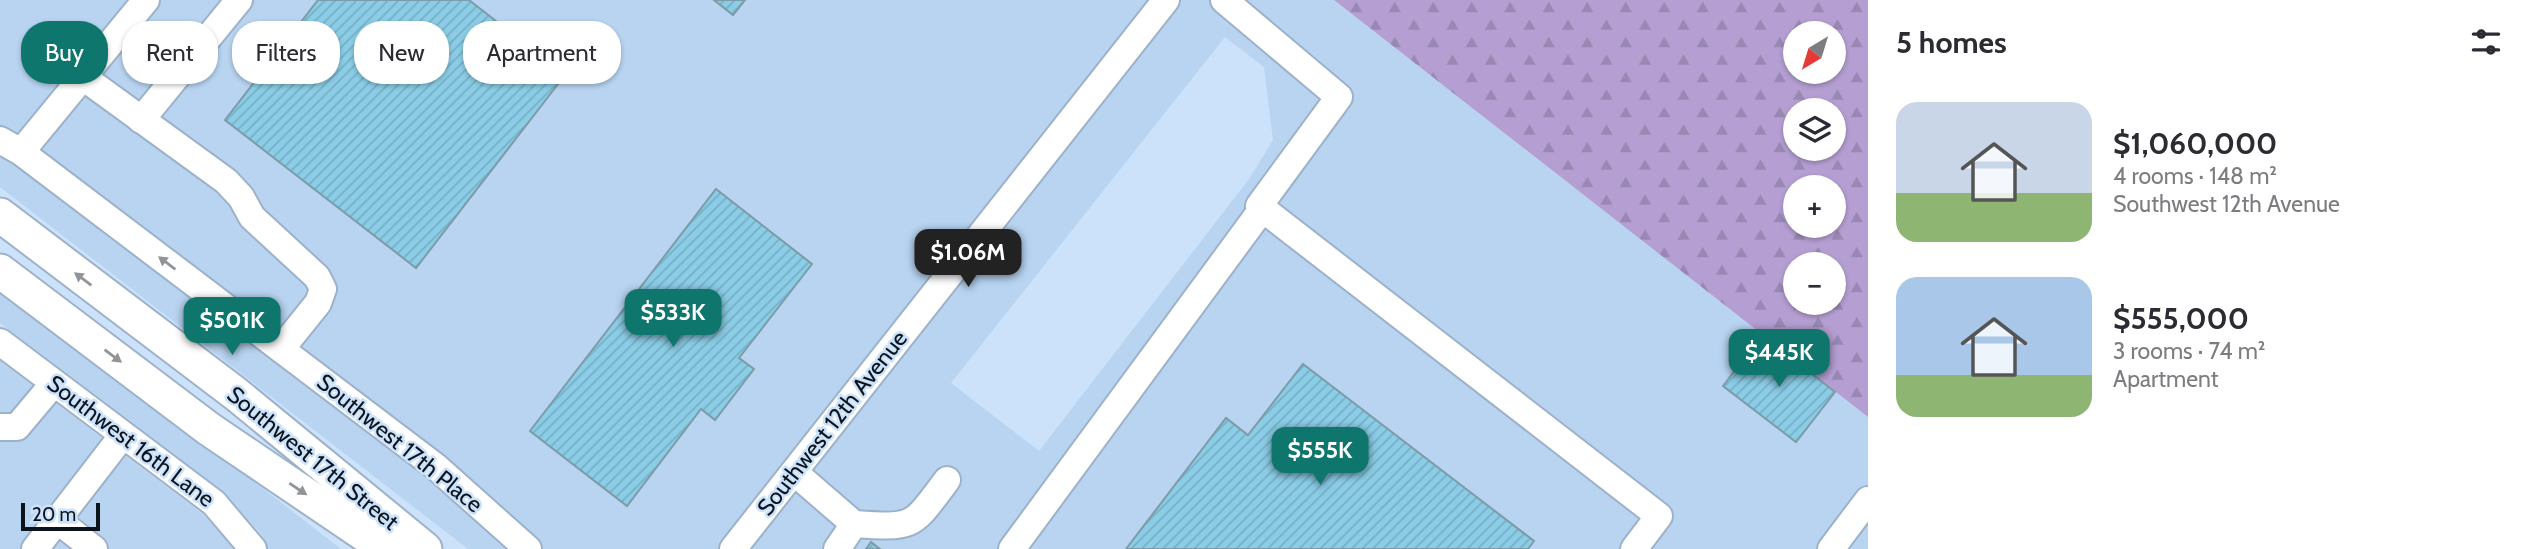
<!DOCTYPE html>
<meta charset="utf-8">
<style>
body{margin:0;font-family:Cabin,sans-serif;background:#f2f2f3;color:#2b2b33;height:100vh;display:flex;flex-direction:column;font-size:26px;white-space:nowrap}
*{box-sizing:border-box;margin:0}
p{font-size:23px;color:#7c7c81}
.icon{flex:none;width:38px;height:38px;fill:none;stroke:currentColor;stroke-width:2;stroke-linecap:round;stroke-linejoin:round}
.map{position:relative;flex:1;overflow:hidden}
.drawer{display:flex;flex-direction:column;background:#fff;width:665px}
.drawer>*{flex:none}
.hud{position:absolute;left:21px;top:21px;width:665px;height:63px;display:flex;gap:14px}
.needle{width:46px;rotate:218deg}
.buttons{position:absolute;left:1783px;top:21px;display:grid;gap:14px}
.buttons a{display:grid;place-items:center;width:63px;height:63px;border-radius:50%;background:#fff;box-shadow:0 2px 5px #0004;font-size:35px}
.scale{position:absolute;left:21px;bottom:18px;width:79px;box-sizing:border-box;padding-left:7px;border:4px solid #0c131b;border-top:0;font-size:19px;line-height:24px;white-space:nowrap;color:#0c131b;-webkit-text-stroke:5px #cbe2fa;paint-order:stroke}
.price{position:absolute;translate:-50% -60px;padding:0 16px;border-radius:14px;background:#0f766e;color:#fff;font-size:23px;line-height:46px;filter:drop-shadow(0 2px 4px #0008)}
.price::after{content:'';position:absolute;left:50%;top:42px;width:21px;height:16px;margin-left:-10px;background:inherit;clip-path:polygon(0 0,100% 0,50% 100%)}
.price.selected{background:#222;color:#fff}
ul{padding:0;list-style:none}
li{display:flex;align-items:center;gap:21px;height:175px;padding:0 28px}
li span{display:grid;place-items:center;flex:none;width:196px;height:140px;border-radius:21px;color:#555}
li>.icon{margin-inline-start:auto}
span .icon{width:84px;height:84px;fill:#fffc;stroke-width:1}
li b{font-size:30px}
h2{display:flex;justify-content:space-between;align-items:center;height:84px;padding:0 28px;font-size:30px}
.tag{padding:0 24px;border-radius:28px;background:#fff;box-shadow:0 2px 5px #0004;font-size:24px;line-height:63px}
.tag.selected{background:#0f766e;color:#fff}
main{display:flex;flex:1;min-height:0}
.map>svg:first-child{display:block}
</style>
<main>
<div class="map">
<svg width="1868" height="549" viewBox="0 0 1868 549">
<defs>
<pattern id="forest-firs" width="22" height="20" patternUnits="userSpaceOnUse" patternTransform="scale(1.75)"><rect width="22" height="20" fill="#b59fd2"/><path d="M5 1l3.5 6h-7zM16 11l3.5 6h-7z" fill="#9a88b4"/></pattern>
<pattern id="building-hatch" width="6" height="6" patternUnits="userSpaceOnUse" patternTransform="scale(1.75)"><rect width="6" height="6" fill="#8bcde6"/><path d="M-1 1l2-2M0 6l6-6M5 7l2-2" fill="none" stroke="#77afc5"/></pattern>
</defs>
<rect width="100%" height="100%" fill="#cbe2fa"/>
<g fill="#b8d4f1" fill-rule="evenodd">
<path d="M0,0H1334L1868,417V549H468L0,187ZM1225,37L1264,67L1273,140L1249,179L1039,451L951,383Z"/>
<path d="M0,290L225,459L341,549H268L262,535L225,493L0,323Z"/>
<path d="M0,361L204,515L234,549H0Z"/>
</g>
<path fill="url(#forest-firs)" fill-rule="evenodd" d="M1334,0H1868V417ZM1796,33H1834V72H1796ZM1796,110H1834V149H1796ZM1796,187H1834V226H1796ZM1796,264H1834V303H1796Z"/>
<g fill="url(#building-hatch)" stroke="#7b9ca8" stroke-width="2">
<path d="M318,0H469L565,75L416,268L225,120Z"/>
<path d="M714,0H745L733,15Z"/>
<path d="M716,189L812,264L739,358L754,369L715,420L701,409L627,506L530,431Z"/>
<path d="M1762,335L1835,392L1796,442L1723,386Z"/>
<path d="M1303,364L1534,541L1528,549H1126L1226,418L1248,435Z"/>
<path d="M871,542L880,549H866Z"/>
</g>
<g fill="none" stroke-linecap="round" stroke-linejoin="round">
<defs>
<g id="minor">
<path d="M1224,0L1339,97L1259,206L1659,516L1634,549"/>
<path d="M83,77L226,181L241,197L252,217L317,277L323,289L318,303L281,349"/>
<path d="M141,120L239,0"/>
<path d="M0,140L21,152L435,466L528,549"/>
<path d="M21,152L146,0"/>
<path d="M0,342L214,503L253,549"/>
<path d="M0,427H17L54,383"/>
<path d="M794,472L854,524L837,549"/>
<path d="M57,520L94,549"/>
<path d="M854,524C915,528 911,528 947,480"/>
<path d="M35,549L123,435"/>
<path d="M733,549L1166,0"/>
<path d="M1012,549L1263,208"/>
<path d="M1831,549L1868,500"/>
</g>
<g id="major">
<path d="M0,215L236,394L425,549"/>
<path d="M0,271L209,429L386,549"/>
</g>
</defs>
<use href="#minor" stroke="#9db2c9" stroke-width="30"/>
<use href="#major" stroke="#9db2c9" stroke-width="37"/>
<use href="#minor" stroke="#fff" stroke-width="26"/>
<use href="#major" stroke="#fff" stroke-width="33"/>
</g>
<defs><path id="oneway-solid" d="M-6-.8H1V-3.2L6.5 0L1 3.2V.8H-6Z" transform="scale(1.75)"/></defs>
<g fill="#929598">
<use href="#oneway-solid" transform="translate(167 263) rotate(-143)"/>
<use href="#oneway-solid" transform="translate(83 279) rotate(-143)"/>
<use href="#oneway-solid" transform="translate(113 356) rotate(37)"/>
<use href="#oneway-solid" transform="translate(298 489) rotate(34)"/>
</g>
<g text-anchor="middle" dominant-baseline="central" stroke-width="5" stroke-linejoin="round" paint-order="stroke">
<g font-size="23" fill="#0c131b" stroke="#cbe2fa">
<text transform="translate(832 423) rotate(-52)">Southwest 12th Avenue</text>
<text transform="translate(131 441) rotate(37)">Southwest 16th Lane</text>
<text transform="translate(400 443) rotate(39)">Southwest 17th Place</text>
<text transform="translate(313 458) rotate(39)">Southwest 17th Street</text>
</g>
</g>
</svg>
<div class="buttons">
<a><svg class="needle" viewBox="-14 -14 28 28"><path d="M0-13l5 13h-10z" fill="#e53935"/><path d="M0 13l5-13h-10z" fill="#7c7c81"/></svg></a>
<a><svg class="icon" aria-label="layers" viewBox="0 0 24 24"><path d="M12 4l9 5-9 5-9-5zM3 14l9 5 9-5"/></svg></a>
<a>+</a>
<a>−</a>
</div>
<div class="scale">20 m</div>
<b class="price selected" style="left:968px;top:289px">$1.06M</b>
<b class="price" style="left:673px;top:349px">$533K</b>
<b class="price" style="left:232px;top:357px">$501K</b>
<b class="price" style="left:1779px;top:389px">$445K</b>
<b class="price" style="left:1320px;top:487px">$555K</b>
<div class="hud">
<a class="tag selected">Buy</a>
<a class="tag">Rent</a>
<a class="tag">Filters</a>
<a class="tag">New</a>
<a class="tag">Apartment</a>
</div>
</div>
<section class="drawer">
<h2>5 homes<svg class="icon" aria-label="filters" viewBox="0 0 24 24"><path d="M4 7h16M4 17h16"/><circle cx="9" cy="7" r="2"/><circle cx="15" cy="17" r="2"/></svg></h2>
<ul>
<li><span style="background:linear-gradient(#c9d6e8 65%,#8fb573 0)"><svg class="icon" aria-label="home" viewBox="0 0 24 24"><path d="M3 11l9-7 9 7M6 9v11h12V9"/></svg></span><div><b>$1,060,000</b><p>4 rooms · 148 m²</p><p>Southwest 12th Avenue</p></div></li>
<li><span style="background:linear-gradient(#a9c7e8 70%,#8fb573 0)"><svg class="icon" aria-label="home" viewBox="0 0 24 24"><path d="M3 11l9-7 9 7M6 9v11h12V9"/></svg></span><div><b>$555,000</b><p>3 rooms · 74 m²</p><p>Apartment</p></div></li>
</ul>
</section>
</main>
